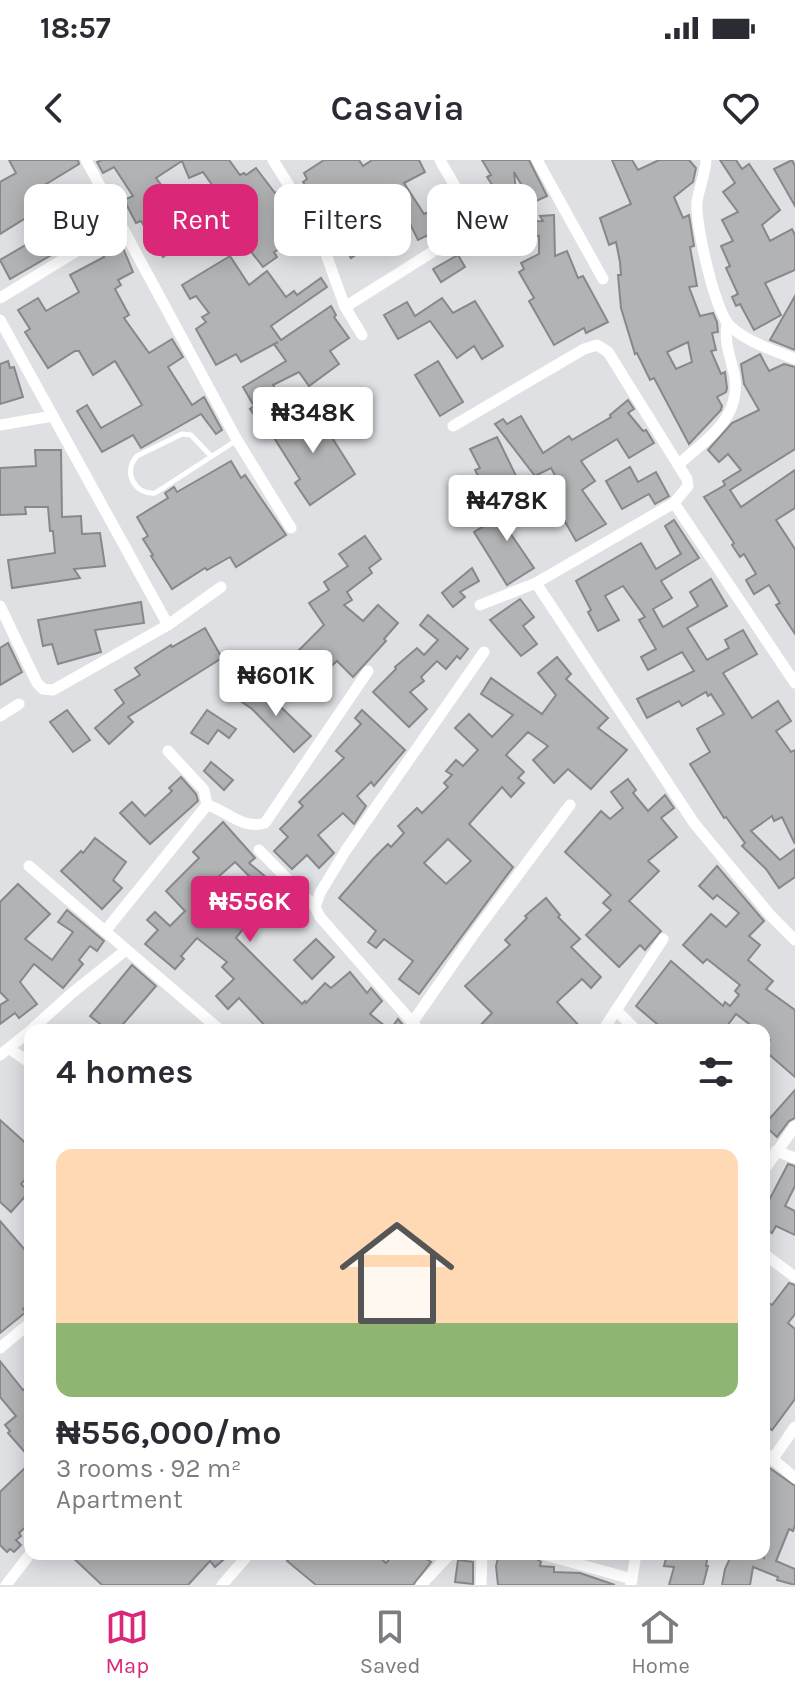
<!DOCTYPE html>
<meta charset="utf-8">
<style>
body{margin:0;font-family:Karla,sans-serif;background:#f2f2f3;color:#2b2b33;height:100vh;display:flex;flex-direction:column;font-size:30px;white-space:nowrap}
*{box-sizing:border-box;margin:0}
p{font-size:26px;color:#7c7c81}
.icon{flex:none;width:44px;height:44px;fill:none;stroke:currentColor;stroke-width:2;stroke-linecap:round;stroke-linejoin:round}
.map{position:relative;flex:1;overflow:hidden}
.sheet{position:absolute;left:24px;top:864px;width:746px;height:536px;display:flex;flex-direction:column;background:#fff;border-radius:16px;box-shadow:0 4px 20px #0003}
.sheet>*{flex:none}
.top-card{position:absolute;left:24px;top:24px;width:748px;height:72px;display:flex;gap:16px}
.price{position:absolute;translate:-50% -68px;padding:0 18px;border-radius:8px;background:#fff;color:#222;font-size:26px;line-height:52px;filter:drop-shadow(0 2px 4px #0008)}
.price::after{content:'';position:absolute;left:50%;top:48px;width:24px;height:18px;margin-left:-12px;background:inherit;clip-path:polygon(0 0,100% 0,50% 100%)}
.price.current{background:#db2777;color:#fff}
ul{padding:0;list-style:none}
li{display:grid;align-content:center;gap:16px;height:424px;padding:0 32px}
li+li{border-top:2px solid #e1e1e2}
li span{display:grid;place-items:center;height:248px;border-radius:16px;color:#555}
li>.icon{margin-inline-start:auto}
span .icon{width:144px;height:144px;fill:#fffc;stroke-width:1}
li b{font-size:34px}
h2{display:flex;justify-content:space-between;align-items:center;height:96px;padding:0 32px;font-size:34px}
.chip{padding:0 28px;border-radius:16px;background:#fff;box-shadow:0 4px 20px #0003;font-size:28px;line-height:72px}
.chip.current{background:#db2777;color:#fff}
.status{display:flex;justify-content:space-between;align-items:center;height:56px;padding:0 40px;background:#fff;direction:ltr}
.status svg{height:22px;fill:currentColor}
header{display:flex;justify-content:space-between;align-items:center;height:104px;padding:0 32px;background:#fff;font-size:36px;font-weight:600}
.tabs{display:flex;justify-content:space-around;align-items:center;height:112px;border-top:2px solid #e1e1e2;background:#fff;font-size:22px;color:#7c7c81}
.tabs a{display:grid;justify-items:center;gap:4px}
.tabs .current{color:#db2777}
.map>svg:first-child{display:block}
</style>
<div class="status"><b>18:57</b><svg viewBox="0 0 49 12"><path d="M0 12V9h3v3zM5 12V6h3v6zM10 12V3h3v9zM15 12V0h3v12zM26 1h20v11H26zM47 4h2v5h-2z"/></svg></div>
<header><svg class="icon" aria-label="back" viewBox="0 0 24 24"><path d="M15 5l-7 7 7 7"/></svg>Casavia<svg class="icon" aria-label="heart" viewBox="0 0 24 24"><path d="M12 20l-8-8c-3-5 5-10 8-4 3-6 11-1 8 4z"/></svg></header>
<div class="map">
<svg width="795" height="1425" viewBox="0 0 795 1425">
<rect width="100%" height="100%" fill="#dee0e3"/>
<g fill="#b1b3b5" stroke="#86888b" stroke-width="2" fill-rule="evenodd">
<path d="M9,0H78L79,4L43,26L58,51L89,34L105,64L10,119L0,100L46,73L34,53L0,74V22L16,13Z"/>
<path d="M102,0H229L240,15L244,13L246,15L256,8L275,33L281,30L291,50L277,58L290,83L274,92L277,97L263,107L245,84L231,92L215,62L163,97L141,61L136,63L124,40L133,36L114,7L103,13L97,2ZM182,1L189,18L203,12L217,32L183,54L156,18Z"/>
<path d="M324,0H359L363,6L372,0H419L425,12L404,23L424,54L438,48L447,66L418,80L408,60L351,98L335,72L338,69L327,49L323,52L303,22L307,19L304,13Z"/>
<path d="M482,0H529L547,36L532,43L514,12L516,32L502,40L487,17L491,15Z"/>
<path d="M612,0H632L638,10L659,0H689L696,8L693,22L674,37L683,58L689,55L694,86L690,87L697,126L689,127L700,156L713,153L717,162L718,172L712,173L716,190L711,191L721,214L725,212L727,228L726,232L717,237L722,246L721,250L689,284L654,218L650,220L637,193L635,194L621,148L618,115H621L620,102L616,82L609,85L600,58L631,44ZM688,182L692,202L676,209L667,192Z"/>
<path d="M720,0H736L742,9L749,4L780,50L762,65L770,81L792,69L795,75V110L765,123L781,155L754,170L740,144L736,146L732,137L738,134L726,108L730,106L721,86L733,81L722,60L738,52L723,32L735,23Z"/>
<path d="M792,0L795,6V46L774,9Z"/>
<path d="M554,55L555,96L567,91L578,118L583,116L608,162L586,173L584,168L554,185L529,141L534,138L519,112L524,109L521,103L539,94V76H521V72H501L500,62L543,61L540,56Z"/>
<path d="M120,81L133,112L118,120L121,125L115,129L129,155L124,158L149,193L172,179L183,197L168,207L192,245L204,237L222,270L216,274L201,254L141,288L133,275L102,292L77,251L87,245L101,268L142,245L115,201L93,215L79,191H75L48,208L25,172L30,169L18,150L38,138L46,151L79,132L70,115L104,97L101,92Z"/>
<path d="M458,95L465,107L441,122L433,109Z"/>
<path d="M230,96L249,125L267,111L286,137L294,131L297,135L321,118L327,127L271,166L281,180L331,146L336,155L334,157L349,178L330,191L339,204L309,226L299,212L273,225L285,243L259,262L250,249L254,246L243,227L286,201L274,184L278,182L241,202L236,194L216,205L196,169L206,162L202,157L209,153L196,136L190,139L182,125Z"/>
<path d="M795,136V190L770,180Z"/>
<path d="M442,138L453,153L475,141L503,186L482,199L474,186L457,198L430,161L398,179L384,155L407,142L415,156Z"/>
<path d="M760,194L769,211L784,204L795,207V289L730,330L741,347L795,310V348L776,360L795,389V474L776,445L780,443L769,425L754,434L746,420L756,414L744,394L740,397L732,385L734,383L704,337L725,325L723,321L741,310L728,294L719,302L708,290L732,263L759,250L744,224L741,204Z"/>
<path d="M8,201L10,208L14,207L23,237L0,244V204Z"/>
<path d="M438,201L463,242L440,256L415,215Z"/>
<path d="M628,240L634,249L628,253L643,271L646,270L654,283L629,298L617,279L581,301L595,321L582,330L606,364L576,381L556,346L558,345L545,328L558,321L551,308L535,316L495,264L503,259L507,264L521,256L543,293L569,276L572,280L611,257L610,255Z"/>
<path d="M312,246L355,314L310,345L295,323L300,319L271,273Z"/>
<path d="M497,277L520,324L491,340L475,310L480,308L470,289Z"/>
<path d="M35,290H61L62,357L81,356L82,374L100,373L105,406L74,409L80,418L12,428L8,400L55,393L53,371H50L48,347H25L26,354L0,355V308L36,306Z"/>
<path d="M231,301L241,318L245,315L286,375L236,407L230,397L207,410L205,408L172,429L151,396L153,395L143,379L148,376L137,357L168,338L165,333L174,327L177,332Z"/>
<path d="M630,307L638,322L656,312L669,336L655,344L649,334L622,349L606,321Z"/>
<path d="M528,339L536,352L508,370L534,408L507,425L474,372Z"/>
<path d="M674,360L699,398L661,421L672,438L653,449L663,467L698,446L690,432L711,419L727,446L687,468L707,500L729,488L725,480L743,470L757,494L723,513L752,558L778,541L791,561L776,571L791,592L795,590V684L782,657L774,661L772,656L751,671L780,700L795,689V717L779,728L766,709L742,686L745,683L726,657L724,658L690,604L710,592L697,569L724,554L711,534L708,536L706,532L682,546L679,541L647,558L637,539L694,511L682,492L648,510L641,497L656,489L639,460L645,457L623,426L605,436L619,460L598,471L588,452L591,450L576,421L641,383L656,409L681,394L665,366Z"/>
<path d="M365,376L381,399L369,408L372,413L347,432L352,440L344,445L363,461L378,445L398,463L384,479L386,481L353,517L337,501L316,520L306,509L291,522L281,510L296,498L293,496L324,465L309,443L329,430L324,422L348,406L339,394Z"/>
<path d="M472,408L479,421L460,432L465,437L453,447L442,433Z"/>
<path d="M520,439L534,457L523,466L537,484L521,496L490,460Z"/>
<path d="M141,442L144,463L95,470L101,492L58,504L52,484L43,486L38,460Z"/>
<path d="M428,455L468,489L460,499L457,496L446,509L437,501L421,517L424,521L410,532L427,549L409,567L373,532L396,509L395,507L417,488L424,495L438,480L420,465Z"/>
<path d="M205,468L222,498L128,557L133,562L109,584L95,568L124,543L115,530L140,515L135,508L171,485L172,487Z"/>
<path d="M8,483L22,512L0,525V488Z"/>
<path d="M557,497L571,514L566,519L608,558L598,568L627,590L591,629L568,609L554,623L533,600L548,586L528,572L506,595L524,612L518,618L524,623L511,637L502,627L469,664L513,707L419,834L399,819L413,801L384,779L376,788L368,782L376,771L339,738L373,699L388,684L391,687L404,673L398,666L417,648L422,653L448,627L444,623L452,615L446,611L456,600L463,606L478,590L455,568L469,554L492,577L513,555L481,534L491,518L542,554L556,535L538,513ZM448,679L471,701L446,724L424,703Z"/>
<path d="M256,523L311,576L294,592L252,549L242,542Z"/>
<path d="M67,550L90,580L73,592L50,562Z"/>
<path d="M207,550L236,569L229,578L218,570L208,584L191,573Z"/>
<path d="M362,550L405,590L374,626L371,622L357,636L366,646L354,664L343,653L318,675L334,693L319,708L307,695L292,709L274,691L288,677L280,669L303,646L299,642L344,598L336,591L361,564L355,558Z"/>
<path d="M211,602L233,620L224,630L204,611Z"/>
<path d="M181,617L196,634L198,641L150,684L120,653L132,642L145,656L172,631L169,628Z"/>
<path d="M628,619L636,630L633,633L648,651L665,635L674,648L661,658L677,677L648,701L659,711L629,741L661,771L645,790L640,785L619,807L586,775L611,750L603,743L611,735L565,692L601,651L610,659L623,648L611,632Z"/>
<path d="M223,662L255,698L249,703L272,722L241,758L248,763L236,778L302,844L305,841L306,843L325,823L331,828L350,812L367,833L371,828L382,841L370,854L390,870L398,859L407,870H269L239,838L228,849L216,836L234,819L222,807L227,802L197,778L181,796L184,799L175,809L145,784L158,770L147,760L155,752L170,766L185,751L166,731L199,698L193,692ZM235,702L249,716L226,743L208,726Z"/>
<path d="M95,678L126,702L113,720L122,728L102,749L61,711L81,691L83,693Z"/>
<path d="M717,706L764,761L749,776L760,785L748,800L773,821L766,829L795,850V917L764,890L770,880L764,875V870H757L736,854L724,870H664L636,846L671,801L723,846L725,842L730,846L739,835L735,831L740,825L707,799L703,803L683,785L711,754L726,767L739,753L717,735L713,739L699,726Z"/>
<path d="M18,724L50,754L25,779L52,800L73,772L58,762L67,750L104,781L97,791L90,786L79,800L83,804L63,828L34,804L20,822L37,844L19,858L15,853L0,864V845L8,840L0,832V742Z"/>
<path d="M546,738L560,755L558,757L580,779L571,787L601,817L591,828L582,819L557,842L583,870H476L492,853L465,826L510,785L505,780L527,758L525,756Z"/>
<path d="M316,779L334,797L312,819L294,800Z"/>
<path d="M132,805L156,826L118,870H95L100,864L90,856Z"/>
<path d="M795,930V958L789,961L777,977L764,965Z"/>
<path d="M0,960L30,987V1014L21,1024L29,1032L11,1052L0,1042Z"/>
<path d="M788,1004L795,1006V1026L785,1046L795,1051V1075L776,1066L772,1073L764,1068V1050Z"/>
<path d="M0,1061L25,1090L30,1085V1144L23,1149L26,1152L0,1173Z"/>
<path d="M789,1123L795,1125V1154L788,1163L795,1169V1239L772,1270L764,1264V1140L772,1145Z"/>
<path d="M0,1201L23,1230L30,1224V1298L8,1273L10,1271L5,1265L16,1256L0,1237Z"/>
<path d="M30,1303V1363L19,1373L21,1376L16,1380L21,1385L14,1392L10,1389L7,1392L0,1385V1332Z"/>
<path d="M764,1304L795,1326V1365L793,1371L789,1369L776,1401L795,1409V1425L777,1420L778,1417L753,1407L750,1425H722L725,1409L732,1394H755L764,1398Z"/>
<path d="M69,1394H230L215,1407L210,1401L188,1425H102Z"/>
<path d="M293,1394H376L386,1403L394,1394H419L431,1402L413,1425H316L287,1401Z"/>
<path d="M499,1394H519L535,1398L541,1402L540,1406L554,1407V1412L580,1413L615,1425H498L496,1406Z"/>
<path d="M667,1394H708L706,1406H708L703,1425H669L674,1407L664,1406Z"/>
<path d="M458,1400L473,1402V1424L455,1422Z"/>
</g>
<g fill="none" stroke-linecap="round" stroke-linejoin="round">
<path stroke="#fff" stroke-width="5" d="M211,296L191,275L182,274L137,296C122,312 135,335 155,333L237,280"/>
<g stroke="#fff" stroke-width="11">
<path d="M86,0L237,280L291,368"/>
<path d="M273,0L318,72L345,147L362,175"/>
<path d="M537,0L603,119"/>
<path d="M706,0C705,15 699,28 697,42C695,63 715,152 730,166C747,182 773,190 795,199"/>
<path d="M0,138L121,64"/>
<path d="M345,147L453,79C473,46 457,31 440,0"/>
<path d="M0,160L168,465"/>
<path d="M0,265L53,256"/>
<path d="M453,266L584,189L597,185L608,192L687,319L688,326L674,343L795,523"/>
<path d="M679,304C708,278 743,257 734,213C730,196 724,182 727,164"/>
<path d="M536,423L694,663L771,756L795,780"/>
<path d="M480,445L536,423L674,343"/>
<path d="M0,446L37,523L43,529L53,530L168,465L221,427"/>
<path d="M0,556L19,544"/>
<path d="M168,591L204,630L207,645"/>
<path d="M207,645C228,651 242,670 265,663L368,511"/>
<path d="M259,690L315,747L320,757L419,870"/>
<path d="M29,706L220,870"/>
<path d="M315,747L320,733L346,690L484,492"/>
<path d="M106,770L207,645"/>
<path d="M616,850L636,870"/>
<path d="M412,863L471,778L570,645"/>
<path d="M31,870L72,833L126,790"/>
<path d="M603,870L663,779"/>
<path d="M10,889L30,903"/>
<path d="M0,895L30,871"/>
<path d="M776,991L795,998"/>
<path d="M764,1010L795,966"/>
<path d="M764,1094L795,1117"/>
<path d="M0,1188L30,1163"/>
<path d="M764,1292L795,1318"/>
<path d="M772,1300L795,1267"/>
<path d="M542,1394L632,1419"/>
<path d="M631,1424L636,1394"/>
<path d="M6,1425L30,1394"/>
<path d="M222,1425L249,1394"/>
<path d="M421,1425L450,1394"/>
<path d="M481,1425L482,1394"/>
</g>
</g>
</svg>
<b class="price" style="left:313px;top:295px">₦348K</b>
<b class="price" style="left:507px;top:383px">₦478K</b>
<b class="price" style="left:276px;top:558px">₦601K</b>
<b class="price current" style="left:250px;top:784px">₦556K</b>
<div class="top-card">
<a class="chip">Buy</a>
<a class="chip current">Rent</a>
<a class="chip">Filters</a>
<a class="chip">New</a>
</div>
<section class="sheet">
<h2>4 homes<svg class="icon" aria-label="filters" viewBox="0 0 24 24"><path d="M4 7h16M4 17h16"/><circle cx="9" cy="7" r="2"/><circle cx="15" cy="17" r="2"/></svg></h2>
<ul>
<li><span style="background:linear-gradient(#ffd9b3 70%,#8fb573 0)"><svg class="icon" aria-label="home" viewBox="0 0 24 24"><path d="M3 11l9-7 9 7M6 9v11h12V9"/></svg></span><div><b>₦556,000/mo</b><p>3 rooms · 92 m²</p><p>Apartment</p></div></li>
</ul>
</section>
</div>
<nav class="tabs">
<a class="current"><svg class="icon" aria-label="map" viewBox="0 0 24 24"><path d="M3 6l6-2 6 2 6-2v14l-6 2-6-2-6 2zM9 4v14M15 6v14"/></svg>Map</a>
<a><svg class="icon" aria-label="saved" viewBox="0 0 24 24"><path d="M7 4h10v16l-5-4-5 4z"/></svg>Saved</a>
<a><svg class="icon" aria-label="home" viewBox="0 0 24 24"><path d="M3 11l9-7 9 7M6 9v11h12V9"/></svg>Home</a>
</nav>
